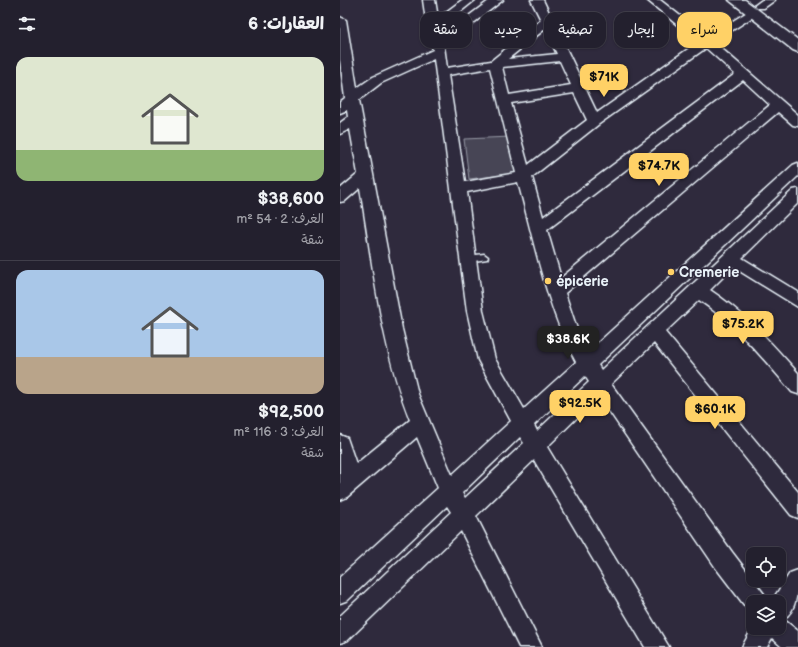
<!DOCTYPE html>
<html lang="ar">
<meta charset="utf-8">
<style>
body{margin:0;font-family:"Balsamiq Sans","Playpen Sans Arabic",sans-serif;background:#2b2836;color:#f1f3f6;direction:rtl;height:100vh;display:flex;flex-direction:column;font-size:15px;white-space:nowrap}
*{box-sizing:border-box;margin:0}
p{font-size:13px;color:#a3a3aa}
.icon{flex:none;width:22px;height:22px;fill:none;stroke:currentColor;stroke-width:2;stroke-linecap:round;stroke-linejoin:round}
.map{position:relative;flex:1;overflow:hidden;direction:ltr}
.details{display:flex;flex-direction:column;background:#23202e;width:340px}
.details>*{flex:none}
.guide{position:absolute;left:12px;top:12px;width:380px;height:36px;direction:rtl;display:flex;gap:8px}
.controls{position:absolute;left:406px;top:547px;display:grid;gap:8px}
.controls a{display:grid;place-items:center;width:40px;height:40px;border-radius:8px;background:#23202e;box-shadow:0 1px 3px #0004,0 0 0 1px #403e4a;font-size:20px}
.price{position:absolute;translate:-50% -34px;padding:0 9px;border-radius:8px;background:#ffd166;color:#111;font-size:13px;line-height:26px;filter:drop-shadow(0 1px 2px #0008)}
.price::after{content:'';position:absolute;left:50%;top:24px;width:12px;height:9px;margin-left:-6px;background:inherit;clip-path:polygon(0 0,100% 0,50% 100%)}
.price.selected{background:#222;color:#fff}
ul{padding:0;list-style:none}
li{display:grid;align-content:center;gap:8px;height:212px;padding:0 16px}
li+li{border-top:1px solid #403e4a}
li span{display:grid;place-items:center;height:124px;border-radius:12px;color:#555}
li>.icon{margin-inline-start:auto}
span .icon{width:72px;height:72px;fill:#fffc;stroke-width:1}
li b{font-size:17px}
h2{display:flex;justify-content:space-between;align-items:center;height:48px;padding:0 16px;font-size:17px}
.tag{padding:0 14px;border-radius:12px;background:#23202e;box-shadow:0 1px 3px #0004,0 0 0 1px #403e4a;font-size:14px;line-height:36px}
.tag.selected{background:#ffd166;color:#111}
main{display:flex;flex:1;min-height:0}
.map>svg:first-child{display:block}
</style>
<main>
<div class="map">
<svg width="458" height="647" viewBox="0 0 458 647">
<rect width="100%" height="100%" fill="#2f2a3d"/>
<filter id="ink" filterUnits="userSpaceOnUse"><feTurbulence type="fractalNoise" baseFrequency=".025" numOctaves="2"/><feDisplacementMap in="SourceGraphic" scale="8" xChannelSelector="R" yChannelSelector="G"/><feConvolveMatrix kernelMatrix="1 2 1 2 8 2 1 2 1" color-interpolation-filters="sRGB"/></filter>
<g filter="url(#ink)">
<path fill="#464455" stroke="#979aa6" d="M171,137L179,173L129,179L124,139Z"/>
<g fill="none" stroke-linecap="round" stroke-linejoin="round">
<defs>
<path id="lane" d="M144,254L148,257L147,259L128,262L124,259L128,256Z"/>
<g id="street">
<path d="M83,0H95L98,18L122,0H135L100,28L102,36L150,0H163L104,46L107,68L151,61L201,20L191,0H203L257,113L358,42L307,0H320L367,37L409,11L413,10L419,13L374,42L458,115V126L453,125L438,112L225,293L239,335L249,351L453,165L458,163V176L258,365L261,370L453,190L458,189V203L402,258L458,292V307L393,267L370,290C405,313 430,342 458,373V394L452,392C423,358 396,325 359,300L325,332L458,492V518L451,515L314,343L271,384L392,552L424,594L427,602H413V612L408,610L376,568L259,396L207,447L329,647H305L194,460L136,516L202,647H179L121,531L8,640L0,643V616L111,512L107,506L8,600L0,603V577L98,488L77,437L7,497L0,500V435L7,438L16,464L70,420C41,347 33,265 20,188L5,201L0,202V189L18,174L10,129L0,134V123L8,117L7,110L0,113V102L5,98L0,60V17L6,20L17,88L33,77L93,50L87,28ZM205,29L217,54L168,59ZM366,48L395,74L203,217L192,177L259,124ZM94,59L127,311L138,360L171,421L112,475L78,394L62,329L19,100L41,83ZM220,61L231,85L169,95L162,67ZM150,68L176,173L125,182L108,75ZM403,80L430,105L221,278L207,230ZM234,93L247,120L188,165L171,103ZM178,182C194,240 207,310 236,362L184,409L155,359L143,311L127,192ZM245,376L249,382L197,431L194,425ZM180,437L184,443L125,498L122,493Z"/>
<path d="M422,0H435L424,8H416L414,6Z"/>
<path d="M458,570C458,586 458,611 443,619L458,631V647H442L432,638L427,647H402L413,627L439,628V602H431L450,573Z"/>
</g>
<path id="secondary" d="M389,0H405L458,40V52L453,50Z"/>
</defs>
<use href="#lane" stroke="#e8f1f8" stroke-width="3"/>
<use href="#street" stroke="#e8f1f8" stroke-width="3"/>
<use href="#secondary" stroke="#e8f1f8" stroke-width="3"/>
<use href="#lane" fill="#2f2a3d" fill-rule="evenodd"/>
<use href="#street" fill="#2f2a3d" fill-rule="evenodd"/>
<use href="#secondary" fill="#2f2a3d" fill-rule="evenodd"/>
</g>
</g>
<g fill="#ffd166" stroke="#2f2a3d" stroke-width="1.5">
<circle cx="331" cy="272" r="4"/>
<circle cx="208" cy="281" r="4"/>
</g>
<g text-anchor="middle" dominant-baseline="central" stroke-width="3.5" stroke-linejoin="round" paint-order="stroke">
<g font-size="14" font-weight="bold" fill="#e8f1f8" stroke="#2f2a3d" text-anchor="start">
<text x="339" y="272">Cremerie</text>
<text x="216" y="281">épicerie</text>
</g>
</g>
</svg>
<div class="controls">
<a><svg class="icon" aria-label="locate" viewBox="0 0 24 24"><circle cx="12" cy="12" r="6"/><path d="M12 2v4M12 18v4M2 12h4M18 12h4"/></svg></a>
<a><svg class="icon" aria-label="layers" viewBox="0 0 24 24"><path d="M12 4l9 5-9 5-9-5zM3 14l9 5 9-5"/></svg></a>
</div>
<b class="price" style="left:264px;top:98px">$71K</b>
<b class="price" style="left:319px;top:187px">$74.7K</b>
<b class="price" style="left:403px;top:345px">$75.2K</b>
<b class="price selected" style="left:228px;top:360px">$38.6K</b>
<b class="price" style="left:240px;top:424px">$92.5K</b>
<b class="price" style="left:375px;top:430px">$60.1K</b>
<div class="guide">
<a class="tag selected">شراء</a>
<a class="tag">إيجار</a>
<a class="tag">تصفية</a>
<a class="tag">جديد</a>
<a class="tag">شقة</a>
</div>
</div>
<section class="details">
<h2>العقارات: 6<svg class="icon" aria-label="filters" viewBox="0 0 24 24"><path d="M4 7h16M4 17h16"/><circle cx="9" cy="7" r="2"/><circle cx="15" cy="17" r="2"/></svg></h2>
<ul>
<li><span style="background:linear-gradient(#dfe7d0 75%,#8fb573 0)"><svg class="icon" aria-label="home" viewBox="0 0 24 24"><path d="M3 11l9-7 9 7M6 9v11h12V9"/></svg></span><div><b>$38,600</b><p>الغرف: 2 · 54 m²</p><p>شقة</p></div></li>
<li><span style="background:linear-gradient(#a9c7e8 70%,#b9a48a 0)"><svg class="icon" aria-label="home" viewBox="0 0 24 24"><path d="M3 11l9-7 9 7M6 9v11h12V9"/></svg></span><div><b>$92,500</b><p>الغرف: 3 · 116 m²</p><p>شقة</p></div></li>
</ul>
</section>
</main>
